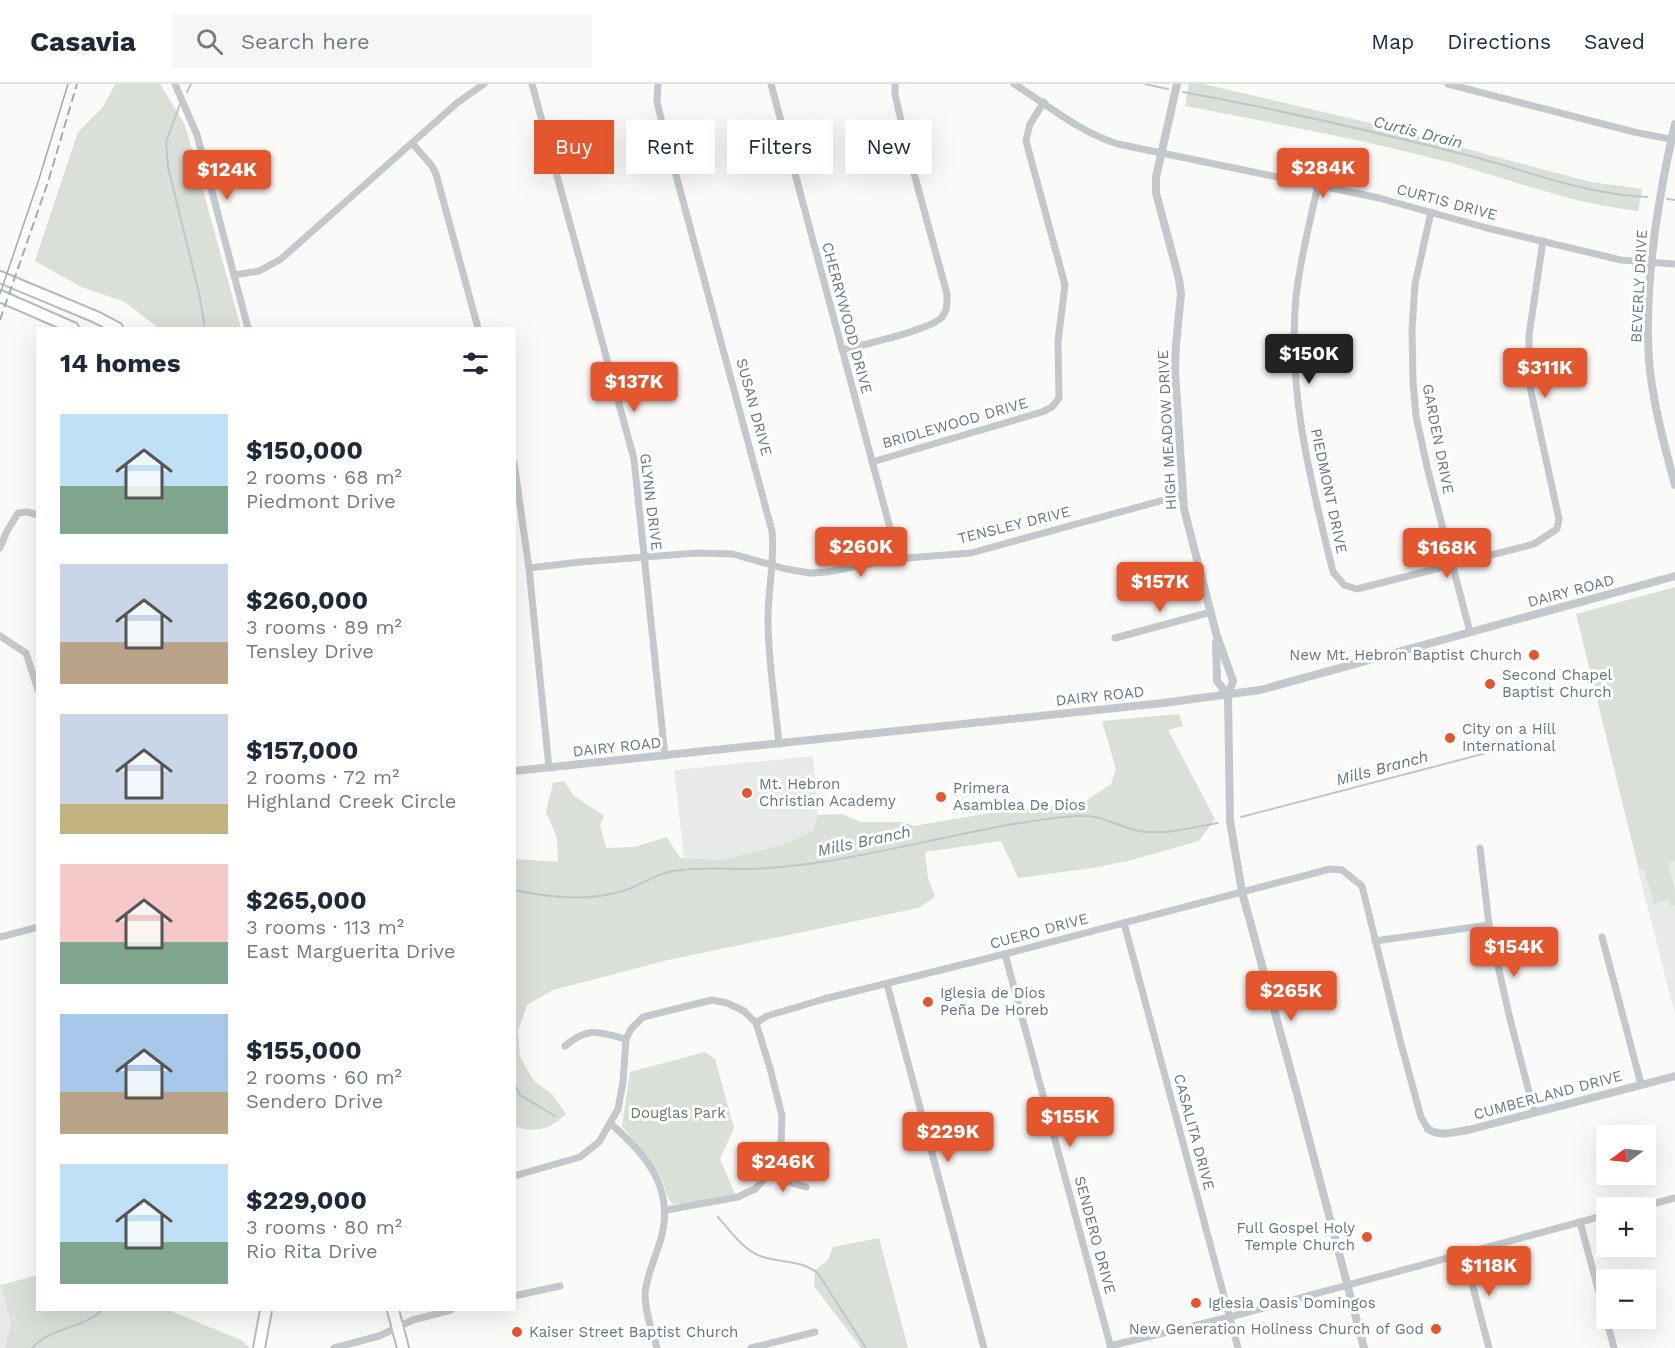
<!DOCTYPE html>
<meta charset="utf-8">
<style>
body{margin:0;font-family:"Work Sans",sans-serif;background:#f6f6f7;color:#1f2937;height:100vh;display:flex;flex-direction:column;font-size:22px;white-space:nowrap}
*{box-sizing:border-box;margin:0}
p{font-size:20px;color:#747a83}
.icon{flex:none;width:33px;height:33px;fill:none;stroke:currentColor;stroke-width:2;stroke-linecap:round;stroke-linejoin:round}
.map{position:relative;flex:1;overflow:hidden}
.panel{position:absolute;left:36px;top:243px;width:480px;height:984px;display:flex;flex-direction:column;background:#fff;border-radius:0px;box-shadow:0 6px 24px #0002}
.panel>*{flex:none}
.hud{position:absolute;left:534px;top:36px;width:570px;height:54px;display:flex;gap:12px}
.needle{width:39px;rotate:255deg}
.tools{position:absolute;left:1596px;top:1041px;display:grid;gap:12px}
.tools a{display:grid;place-items:center;width:60px;height:60px;border-radius:0px;background:#fff;box-shadow:0 6px 24px #0002;font-size:30px}
.price{position:absolute;translate:-50% -51px;padding:0 14px;border-radius:6px;background:#e4572e;color:#fff;font-size:20px;line-height:39px;filter:drop-shadow(0 2px 3px #0008)}
.price::after{content:'';position:absolute;left:50%;top:36px;width:18px;height:14px;margin-left:-9px;background:inherit;clip-path:polygon(0 0,100% 0,50% 100%)}
.price.on{background:#222;color:#fff}
ul{padding:0;list-style:none}
li{display:flex;align-items:center;gap:18px;height:150px;padding:0 24px}
li span{display:grid;place-items:center;flex:none;width:168px;height:120px;border-radius:0px;color:#555}
li>.icon{margin-inline-start:auto}
span .icon{width:72px;height:72px;fill:#fffc;stroke-width:1}
li b{font-size:26px}
h2{display:flex;justify-content:space-between;align-items:center;height:72px;padding:0 24px;font-size:26px}
.tag{padding:0 21px;border-radius:0px;background:#fff;box-shadow:0 6px 24px #0002;font-size:21px;line-height:54px}
.tag.on{background:#e4572e;color:#fff}
header{display:flex;align-items:center;gap:36px;box-sizing:border-box;height:84px;padding:0 30px;background:#fff;border-bottom:2px solid #e0e1e3}
header strong{font-size:28px}
nav{display:flex;gap:33px;margin-inline-start:auto;font-size:21px}
.search{width:420px;height:54px;background:#f6f6f7;display:flex;align-items:center;gap:15px;box-sizing:border-box;padding:0 21px;border-radius:0px;color:#747a83;font-size:22px}
.map>svg:first-child{display:block}
</style>
<header>
<strong>Casavia</strong>
<div class="search"><svg class="icon" aria-label="search" viewBox="0 0 24 24"><circle cx="10" cy="10" r="6"/><path d="M15 15l6 6"/></svg>Search here</div>
<nav><a>Map</a><a>Directions</a><a>Saved</a></nav>
</header>
<div class="map">
<svg width="1675" height="1264" viewBox="0 0 1675 1264">
<rect width="100%" height="100%" fill="#fafaf8"/>
<g fill="#e8e9e9">
<path d="M813,672L818,731L813,747L784,760L722,776L684,774L674,686Z"/>
<path d="M1675,776V931L1638,786Z"/>
<path d="M0,1196L11,1239L5,1264H0Z"/>
</g>
<g fill="#dadfd7">
<path d="M115,0H160L185,41L241,244H158L125,218L81,203L35,177L78,48L103,23Z"/>
<path d="M1189,0H1204L1362,37L1591,98L1642,105L1638,127C1573,120 1512,96 1448,78C1361,55 1273,39 1185,22Z"/>
<path d="M1675,503V776L1668,779L1675,806V821L1670,822L1668,816L1654,820L1644,785L1639,786L1576,530Z"/>
<path d="M1179,630L1183,642L1168,646L1215,735L1199,757L1128,777L1092,784L1018,794L1001,757L925,768L928,794L935,813L918,824L668,876L553,906L527,921L518,947L520,973L534,997L552,1010L566,1030C551,1045 534,1050 515,1042V775L558,778L557,754L546,728L553,699L564,697L573,711L604,732L600,741L606,764L634,763L667,753L680,774L722,776L784,760L813,747L818,731L841,730L861,738H903L914,742L1002,727L1083,719L1111,700L1116,685L1102,637Z"/>
<path d="M705,968L715,975L734,1044L720,1075L735,1110L697,1118L673,1120C666,1114 666,1105 663,1098C653,1076 637,1061 622,1042L630,988Z"/>
<path d="M879,1154L908,1264H861L814,1202L815,1186L828,1176L833,1163Z"/>
<path d="M37,1191L38,1226H168L241,1256L250,1264H5L11,1239L1,1201Z"/>
</g>
<g fill="none" stroke-linecap="round" stroke-linejoin="round">
<g stroke="#bbc7cb" stroke-width="2">
<path d="M1145,0L1168,5"/>
<path d="M187,8L191,0"/>
<path d="M1183,8C1281,26 1377,48 1474,73C1531,88 1588,111 1647,113"/>
<path d="M180,20L166,58L168,83L199,209L205,244"/>
<path d="M1667,115L1675,116"/>
<path d="M1241,733L1529,658"/>
<path d="M514,806C552,814 589,818 626,806C645,799 661,787 681,786C704,783 727,785 750,785C774,784 798,782 822,778C907,765 990,739 1076,732C1107,730 1121,746 1146,748C1170,750 1195,743 1218,739"/>
<path d="M514,999L520,1011L555,1032"/>
<path d="M718,1133C731,1148 744,1167 763,1173C782,1179 805,1176 819,1191L866,1264"/>
<path d="M32,1264C51,1243 82,1245 102,1226"/>
</g>
<defs>
<g id="primary">
<path d="M0,193L96,233L117,244"/>
<path d="M0,212L73,244"/>
<path d="M393,1226L403,1264"/>
<path d="M259,1264L266,1226"/>
</g>
</defs>
<use href="#primary" stroke="#b5babe" stroke-width="14"/>
<g stroke="#c3c8cc" stroke-width="7">
<path d="M175,0L197,51L248,244"/>
<path d="M532,0L634,375L665,672"/>
<path d="M658,0L657,18L663,43L772,447C775,477 768,505 768,535C768,576 775,618 779,660"/>
<path d="M771,0L894,459V475"/>
<path d="M1014,0C1048,21 1079,48 1118,60L1379,114L1487,144L1621,176L1675,180"/>
<path d="M1448,0L1634,48L1675,56"/>
<path d="M412,59L432,82L436,90L478,244"/>
<path d="M1318,101C1310,138 1300,175 1296,213C1287,307 1311,398 1333,488L1344,501L1357,505L1534,460L1557,445L1559,435L1529,298V251L1543,157"/>
<path d="M1431,128L1415,200L1412,245L1413,298L1416,332L1428,387L1470,548"/>
<path d="M234,191L259,187L281,175L457,19L484,0"/>
<path d="M842,266C862,261 931,246 942,233C948,226 947,218 947,210L907,64L895,10V0"/>
<path d="M872,378L1042,328L1052,323L1059,314L1058,257L1065,201L1026,57L1030,40L1044,18"/>
<path d="M514,379L529,484L549,684"/>
<path d="M0,464L7,447L18,429L27,428L38,431"/>
<path d="M529,484L580,478L697,469L733,470L786,485L810,489L827,488L894,475L971,469L1182,411"/>
<path d="M0,552L26,569L38,606"/>
<path d="M1115,554L1211,528"/>
<path d="M1480,764L1489,841L1509,931L1534,1027"/>
<path d="M1124,839L1238,1264"/>
<path d="M0,853L38,843"/>
<path d="M1602,853L1641,1000"/>
<path d="M1375,857L1489,841"/>
<path d="M1005,870L1111,1264"/>
<path d="M887,900L984,1264"/>
<path d="M756,939L767,932L824,915L1005,870L1330,785L1342,786L1362,802L1401,960L1421,1033L1428,1045"/>
<path d="M565,962C589,942 598,948 626,955"/>
<path d="M611,1040C648,1072 676,1106 660,1158C655,1174 646,1194 645,1210C645,1228 652,1247 657,1264"/>
<path d="M770,1089L789,1098L806,1103"/>
<path d="M514,1092L580,1073L599,1058L618,1025L623,998L626,955L631,945L643,933L712,916L727,919L744,927L756,939L770,984L782,1032L781,1060L770,1089L755,1105L738,1113L666,1126"/>
<path d="M1637,1124L1675,1114"/>
<path d="M1580,1138L1614,1264"/>
<path d="M1464,1169L1489,1264"/>
<path d="M514,1212L560,1202"/>
<path d="M1110,1262L1230,1233L1606,1131"/>
<path d="M334,1264L379,1252L413,1236L451,1226"/>
<path d="M751,1264L815,1248"/>
</g>
<g stroke="#c3c8cc" stroke-width="8">
<path d="M1177,0L1156,93V109L1179,195L1181,210L1176,260L1175,287L1184,425L1216,549L1233,597L1228,611L1230,737L1242,808L1296,1006L1364,1264"/>
<path d="M1675,40C1659,109 1647,181 1648,252C1648,303 1662,352 1675,401"/>
<path d="M1216,558L1217,597L1228,611"/>
<path d="M514,687L1163,619L1260,606L1675,492"/>
<path d="M1428,1045C1439,1053 1454,1048 1468,1046L1675,992"/>
</g>
<use href="#primary" stroke="#fff" stroke-width="10"/>
<path stroke="#a2aab0" stroke-width="1.5" d="M0,210L39,95L68,0"/>
<path stroke="#a2aab0" stroke-width="2" stroke-dasharray="9 4.5" stroke-linecap="butt" d="M0,236L48,98L77,0"/>
</g>
<g fill="#e4572e" stroke="#fff" stroke-width="2">
<circle cx="1534" cy="571" r="6"/>
<circle cx="1490" cy="600" r="6"/>
<circle cx="1450" cy="654" r="6"/>
<circle cx="747" cy="709" r="6"/>
<circle cx="941" cy="713" r="6"/>
<circle cx="928" cy="918" r="6"/>
<circle cx="1367" cy="1153" r="6"/>
<circle cx="1196" cy="1219" r="6"/>
<circle cx="1436" cy="1245" r="6"/>
<circle cx="517" cy="1248" r="6"/>
</g>
<g text-anchor="middle" dominant-baseline="central" stroke-width="6" stroke-linejoin="round" paint-order="stroke">
<g font-size="15" fill="#657683" stroke="#fff">
<text transform="translate(1447 118) rotate(15)">CURTIS DRIVE</text>
<text transform="translate(1639 202) rotate(-87)">BEVERLY DRIVE</text>
<text transform="translate(847 234) rotate(75)">CHERRYWOOD DRIVE</text>
<text transform="translate(754 323) rotate(75)">SUSAN DRIVE</text>
<text transform="translate(955 339) rotate(-16)">BRIDLEWOOD DRIVE</text>
<text transform="translate(1167 346) rotate(-93)">HIGH MEADOW DRIVE</text>
<text transform="translate(1438 355) rotate(79)">GARDEN DRIVE</text>
<text transform="translate(1329 407) rotate(78)">PIEDMONT DRIVE</text>
<text transform="translate(651 418) rotate(83)">GLYNN DRIVE</text>
<text transform="translate(1014 441) rotate(-14)">TENSLEY DRIVE</text>
<text transform="translate(1571 507) rotate(-15)">DAIRY ROAD</text>
<text transform="translate(1100 612) rotate(-6)">DAIRY ROAD</text>
<text transform="translate(617 663) rotate(-6)">DAIRY ROAD</text>
<text transform="translate(1039 847) rotate(-15)">CUERO DRIVE</text>
<text transform="translate(1548 1011) rotate(-15)">CUMBERLAND DRIVE</text>
<text transform="translate(1194 1048) rotate(75)">CASALITA DRIVE</text>
<text transform="translate(1095 1151) rotate(75)">SENDERO DRIVE</text>
</g>
<g font-size="15" fill="#657683" stroke="#fff" text-anchor="start">
<text x="1522" y="571" text-anchor="end">New Mt. Hebron Baptist Church</text>
<text x="1502" y="591">Second Chapel<tspan x="1502" dy="17">Baptist Church</tspan></text>
<text x="1462" y="645">City on a Hill<tspan x="1462" dy="17">International</tspan></text>
<text x="759" y="700">Mt. Hebron<tspan x="759" dy="17">Christian Academy</tspan></text>
<text x="953" y="704">Primera<tspan x="953" dy="17">Asamblea De Dios</tspan></text>
<text x="940" y="909">Iglesia de Dios<tspan x="940" dy="17">Peña De Horeb</tspan></text>
<text x="1355" y="1144" text-anchor="end">Full Gospel Holy<tspan x="1355" dy="17">Temple Church</tspan></text>
<text x="1208" y="1219">Iglesia Oasis Domingos</text>
<text x="1424" y="1245" text-anchor="end">New Generation Holiness Church of God</text>
<text x="529" y="1248">Kaiser Street Baptist Church</text>
</g>
<g font-size="15" fill="#687a64" stroke="#fff">
<text x="678" y="1029">Douglas Park</text>
</g>
<g font-size="16" font-style="italic" fill="#60757c" stroke="#fff">
<text transform="translate(1418 48) rotate(14)">Curtis Drain</text>
<text transform="translate(1382 684) rotate(-15)">Mills Branch</text>
<text transform="translate(864 757) rotate(-12)">Mills Branch</text>
</g>
</g>
</svg>
<div class="tools">
<a><svg class="needle" viewBox="-14 -14 28 28"><path d="M0-13l5 13h-10z" fill="#e53935"/><path d="M0 13l5-13h-10z" fill="#747a83"/></svg></a>
<a>+</a>
<a>−</a>
</div>
<b class="price" style="left:1323px;top:115px">$284K</b>
<b class="price" style="left:227px;top:117px">$124K</b>
<b class="price on" style="left:1309px;top:301px">$150K</b>
<b class="price" style="left:1545px;top:315px">$311K</b>
<b class="price" style="left:634px;top:329px">$137K</b>
<b class="price" style="left:861px;top:494px">$260K</b>
<b class="price" style="left:1447px;top:495px">$168K</b>
<b class="price" style="left:1160px;top:529px">$157K</b>
<b class="price" style="left:1514px;top:894px">$154K</b>
<b class="price" style="left:1291px;top:938px">$265K</b>
<b class="price" style="left:1070px;top:1064px">$155K</b>
<b class="price" style="left:948px;top:1079px">$229K</b>
<b class="price" style="left:783px;top:1109px">$246K</b>
<b class="price" style="left:1489px;top:1213px">$118K</b>
<div class="hud">
<a class="tag on">Buy</a>
<a class="tag">Rent</a>
<a class="tag">Filters</a>
<a class="tag">New</a>
</div>
<section class="panel">
<h2>14 homes<svg class="icon" aria-label="filters" viewBox="0 0 24 24"><path d="M4 7h16M4 17h16"/><circle cx="9" cy="7" r="2"/><circle cx="15" cy="17" r="2"/></svg></h2>
<ul>
<li><span style="background:linear-gradient(#bfe0f5 60%,#7fa58c 0)"><svg class="icon" aria-label="home" viewBox="0 0 24 24"><path d="M3 11l9-7 9 7M6 9v11h12V9"/></svg></span><div><b>$150,000</b><p>2 rooms · 68 m²</p><p>Piedmont Drive</p></div></li>
<li><span style="background:linear-gradient(#c9d6e8 65%,#b9a48a 0)"><svg class="icon" aria-label="home" viewBox="0 0 24 24"><path d="M3 11l9-7 9 7M6 9v11h12V9"/></svg></span><div><b>$260,000</b><p>3 rooms · 89 m²</p><p>Tensley Drive</p></div></li>
<li><span style="background:linear-gradient(#c9d6e8 75%,#c2b280 0)"><svg class="icon" aria-label="home" viewBox="0 0 24 24"><path d="M3 11l9-7 9 7M6 9v11h12V9"/></svg></span><div><b>$157,000</b><p>2 rooms · 72 m²</p><p>Highland Creek Circle</p></div></li>
<li><span style="background:linear-gradient(#f6c9c9 65%,#7fa58c 0)"><svg class="icon" aria-label="home" viewBox="0 0 24 24"><path d="M3 11l9-7 9 7M6 9v11h12V9"/></svg></span><div><b>$265,000</b><p>3 rooms · 113 m²</p><p>East Marguerita Drive</p></div></li>
<li><span style="background:linear-gradient(#a9c7e8 65%,#b9a48a 0)"><svg class="icon" aria-label="home" viewBox="0 0 24 24"><path d="M3 11l9-7 9 7M6 9v11h12V9"/></svg></span><div><b>$155,000</b><p>2 rooms · 60 m²</p><p>Sendero Drive</p></div></li>
<li><span style="background:linear-gradient(#bfe0f5 65%,#7fa58c 0)"><svg class="icon" aria-label="home" viewBox="0 0 24 24"><path d="M3 11l9-7 9 7M6 9v11h12V9"/></svg></span><div><b>$229,000</b><p>3 rooms · 80 m²</p><p>Rio Rita Drive</p></div></li>
</ul>
</section>
</div>
